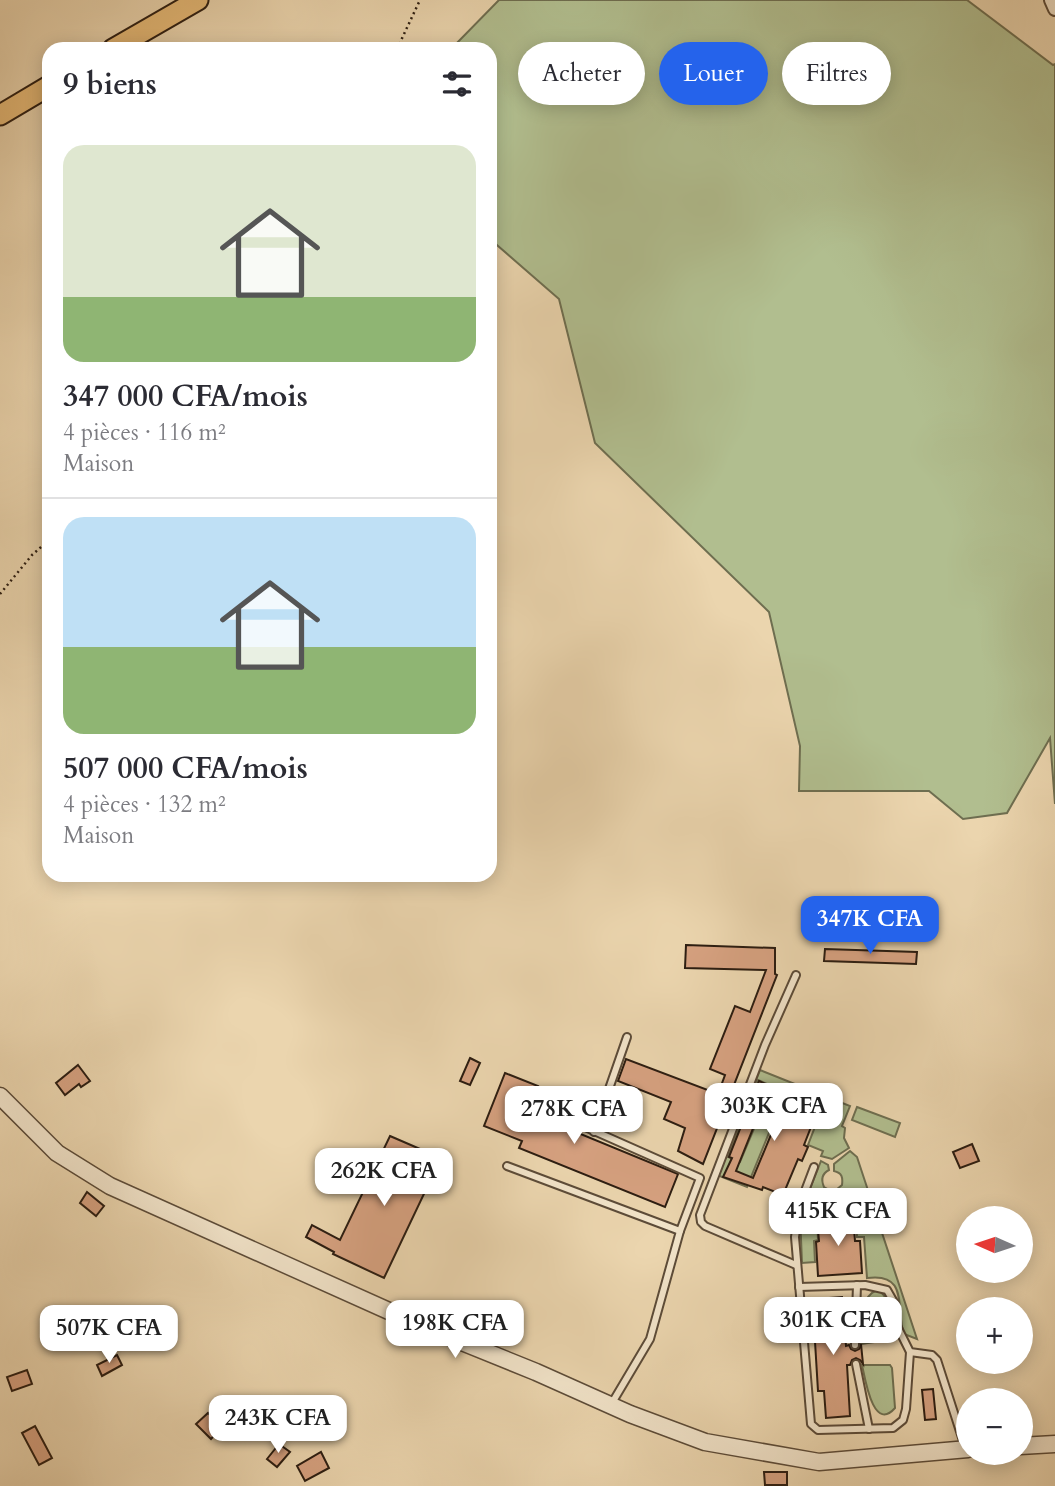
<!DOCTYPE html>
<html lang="fr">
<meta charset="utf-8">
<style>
body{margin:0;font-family:Cardo,serif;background:#f7f7f7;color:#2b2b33;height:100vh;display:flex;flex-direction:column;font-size:26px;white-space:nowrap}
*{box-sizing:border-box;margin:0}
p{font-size:23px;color:#7c7c81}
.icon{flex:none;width:38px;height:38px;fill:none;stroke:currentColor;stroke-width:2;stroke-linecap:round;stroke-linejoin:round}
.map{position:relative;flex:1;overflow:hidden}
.panel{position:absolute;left:42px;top:42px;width:455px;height:840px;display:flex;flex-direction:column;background:#fff;border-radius:21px;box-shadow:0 4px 18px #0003}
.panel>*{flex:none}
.banner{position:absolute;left:518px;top:42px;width:430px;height:63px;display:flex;gap:14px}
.needle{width:46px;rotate:273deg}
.buttons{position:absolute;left:956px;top:1206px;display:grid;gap:14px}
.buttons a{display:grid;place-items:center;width:77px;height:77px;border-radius:50%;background:#fff;box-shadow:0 4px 18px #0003;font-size:35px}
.price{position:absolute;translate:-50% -60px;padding:0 16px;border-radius:14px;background:#fff;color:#222;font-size:23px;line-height:46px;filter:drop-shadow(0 2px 4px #0008)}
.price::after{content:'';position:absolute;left:50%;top:42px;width:21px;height:16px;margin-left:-10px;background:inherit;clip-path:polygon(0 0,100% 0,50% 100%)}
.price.current{background:#2563eb;color:#fff}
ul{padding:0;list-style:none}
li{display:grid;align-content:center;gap:14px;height:371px;padding:0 21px}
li+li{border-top:2px solid #e1e1e2}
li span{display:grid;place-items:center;height:217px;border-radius:21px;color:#555}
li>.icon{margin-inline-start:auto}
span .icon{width:126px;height:126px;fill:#fffc;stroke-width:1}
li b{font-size:30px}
h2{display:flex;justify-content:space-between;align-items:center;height:84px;padding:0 21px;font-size:30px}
.chip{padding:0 24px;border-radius:32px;background:#fff;box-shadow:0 4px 18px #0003;font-size:24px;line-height:63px}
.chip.current{background:#2563eb;color:#fff}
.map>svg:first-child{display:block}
</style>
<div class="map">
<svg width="1055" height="1486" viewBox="0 0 1055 1486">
<rect width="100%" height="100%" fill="#ebd5ae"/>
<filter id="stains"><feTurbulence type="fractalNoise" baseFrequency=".00286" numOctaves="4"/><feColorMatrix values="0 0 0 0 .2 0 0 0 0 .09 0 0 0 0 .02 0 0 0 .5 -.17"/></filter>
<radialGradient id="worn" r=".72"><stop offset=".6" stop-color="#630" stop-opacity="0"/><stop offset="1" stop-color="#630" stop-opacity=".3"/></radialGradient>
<g fill="#b1be8f" stroke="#6e6e50" stroke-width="2" fill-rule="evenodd">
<path d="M499,0H967L1053,65L1055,64V804L1050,738L1007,813L963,819L929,791H799L800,746L769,612L595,443L559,299L490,239V49H451Z"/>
<path d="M760,1070L850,1106L842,1126L845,1128L844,1138L849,1148L832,1159L821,1156L823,1151L808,1145L823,1106L786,1091L747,1187L717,1175ZM758,1080L772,1086L740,1162L728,1157Z"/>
<path d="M857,1107L900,1123L895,1137L852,1120Z"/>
<path d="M850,1151L857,1157L917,1339L904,1334C895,1310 910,1272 867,1278L864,1237H857L856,1215H844V1207H837L836,1190L842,1185C843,1177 842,1173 834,1171V1164Z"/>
<path d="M821,1161L828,1165L829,1170C821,1174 821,1180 824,1187L831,1191L832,1207H825L826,1217L817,1218L818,1240L814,1241L815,1262L802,1263L800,1214Z"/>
<path d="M877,1290C893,1296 889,1323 889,1337L887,1340L861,1344C862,1326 858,1298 877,1290Z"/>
<path d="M862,1365H890L892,1368L895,1408C873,1433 865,1378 862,1365Z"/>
</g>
<g fill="#d6a180" stroke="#2c1d11" stroke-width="2">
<path d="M686,945L775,948V974L777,975L703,1164L678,1151L685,1128L664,1119L671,1102L618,1081L626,1059L718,1094L725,1075L710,1069L735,1006L750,1012L766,970L685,968Z"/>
<path d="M825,949L917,952L916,964L824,961Z"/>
<path d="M470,1058L480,1063L470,1085L460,1081Z"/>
<path d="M78,1065L90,1081L81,1087L79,1084L65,1095L56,1083Z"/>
<path d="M505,1073L538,1086L527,1112L678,1174L665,1207L519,1148L522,1141L484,1126Z"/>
<path d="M759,1081L770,1086L736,1171L753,1178L787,1096L818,1109L804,1145L808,1147L802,1161L798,1159L783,1195L763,1187L762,1190L723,1177L732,1158L729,1157Z"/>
<path d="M390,1136L441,1158L384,1278L333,1254L334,1252L306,1237L312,1225L340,1240Z"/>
<path d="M972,1144L979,1161L960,1168L953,1152Z"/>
<path d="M87,1192L104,1206L96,1216L80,1203Z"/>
<path d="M853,1217L855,1241H860L862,1273L818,1276L816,1242L819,1241L817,1220Z"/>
<path d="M842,1297L846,1346L849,1345L851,1349L855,1351L859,1349L861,1344L863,1364L860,1360L856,1358L852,1360L850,1365H847L850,1416L826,1418L824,1391H818L814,1325H818L816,1299Z"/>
<path d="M117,1355L122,1365L102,1376L97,1365Z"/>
<path d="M27,1370L32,1384L12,1391L7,1377Z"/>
<path d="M933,1389L936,1419L925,1420L922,1390Z"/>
<path d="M208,1413L222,1427L211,1439L196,1424Z"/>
<path d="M35,1426L52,1458L39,1465L22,1433Z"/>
<path d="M279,1444L290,1452L277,1467L267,1459Z"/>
<path d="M321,1452L329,1468L305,1481L297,1466Z"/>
<path d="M764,1472H787V1485H765Z"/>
</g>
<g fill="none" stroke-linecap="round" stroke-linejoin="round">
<defs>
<g id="service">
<path d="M796,975L765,1045L700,1215L701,1222L705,1226L796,1265"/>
<path d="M549,1111L700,1178L680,1231L650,1339L612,1403"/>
<path d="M594,1132L627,1037"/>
<path d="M507,1166L680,1231"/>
<path d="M814,1167L800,1204L795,1237L811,1424L818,1430L893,1428L903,1420L906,1409L910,1352"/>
<path d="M799,1287L865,1285L887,1290L895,1304L897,1326L910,1352L932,1355L937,1360L965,1447"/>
<path d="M855,1345L857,1285"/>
<path d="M856,1364L869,1429"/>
</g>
<path id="minor" d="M1051,0L1055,9"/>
<g id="tertiary">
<path d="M0,1096L57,1153L110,1186L420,1325L536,1372L630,1414L705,1442L819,1462L968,1449"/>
<path d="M1020,1446L1055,1444"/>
</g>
<g id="trunk">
<path d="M113,49L198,0"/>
<path d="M0,115L49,86"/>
</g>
</defs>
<use href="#service" stroke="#5c4b38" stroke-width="10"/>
<use href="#minor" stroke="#5c4b38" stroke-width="16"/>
<use href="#tertiary" stroke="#5c4b38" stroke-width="19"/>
<use href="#trunk" stroke="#2c1d11" stroke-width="23"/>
<g stroke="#2c1d11" stroke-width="2.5" stroke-dasharray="2 3.5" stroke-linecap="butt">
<path d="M397,49L420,0"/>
<path d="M0,594L32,555L49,540"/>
</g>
<use href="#service" stroke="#f2e4ca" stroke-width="6"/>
<use href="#minor" stroke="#f2e4ca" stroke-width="12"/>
<use href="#tertiary" stroke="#f2e4ca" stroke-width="16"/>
<use href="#trunk" stroke="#e6ba77" stroke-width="19"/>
</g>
<rect width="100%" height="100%" filter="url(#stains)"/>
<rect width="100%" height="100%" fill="url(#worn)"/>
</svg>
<div class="buttons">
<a><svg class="needle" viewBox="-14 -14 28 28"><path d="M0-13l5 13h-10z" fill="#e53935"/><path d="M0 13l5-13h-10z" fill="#7c7c81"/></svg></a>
<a>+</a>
<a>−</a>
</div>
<b class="price current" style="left:870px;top:956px">347K CFA</b>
<b class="price" style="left:774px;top:1143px">303K CFA</b>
<b class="price" style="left:574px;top:1146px">278K CFA</b>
<b class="price" style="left:384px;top:1208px">262K CFA</b>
<b class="price" style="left:838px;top:1248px">415K CFA</b>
<b class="price" style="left:833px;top:1357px">301K CFA</b>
<b class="price" style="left:455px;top:1360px">198K CFA</b>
<b class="price" style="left:109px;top:1365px">507K CFA</b>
<b class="price" style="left:278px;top:1455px">243K CFA</b>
<div class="banner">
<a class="chip">Acheter</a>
<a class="chip current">Louer</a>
<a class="chip">Filtres</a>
</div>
<section class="panel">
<h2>9 biens<svg class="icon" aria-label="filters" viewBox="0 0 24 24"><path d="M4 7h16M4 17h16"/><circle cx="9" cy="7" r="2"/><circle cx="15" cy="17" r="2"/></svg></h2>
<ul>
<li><span style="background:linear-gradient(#dfe7d0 70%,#8fb573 0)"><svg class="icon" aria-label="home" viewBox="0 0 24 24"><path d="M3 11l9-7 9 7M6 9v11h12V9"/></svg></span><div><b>347 000 CFA/mois</b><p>4 pièces · 116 m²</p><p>Maison</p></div></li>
<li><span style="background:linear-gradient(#bfe0f5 60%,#8fb573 0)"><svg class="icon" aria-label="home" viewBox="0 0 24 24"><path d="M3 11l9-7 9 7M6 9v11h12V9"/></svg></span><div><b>507 000 CFA/mois</b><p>4 pièces · 132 m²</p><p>Maison</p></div></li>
</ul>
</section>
</div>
